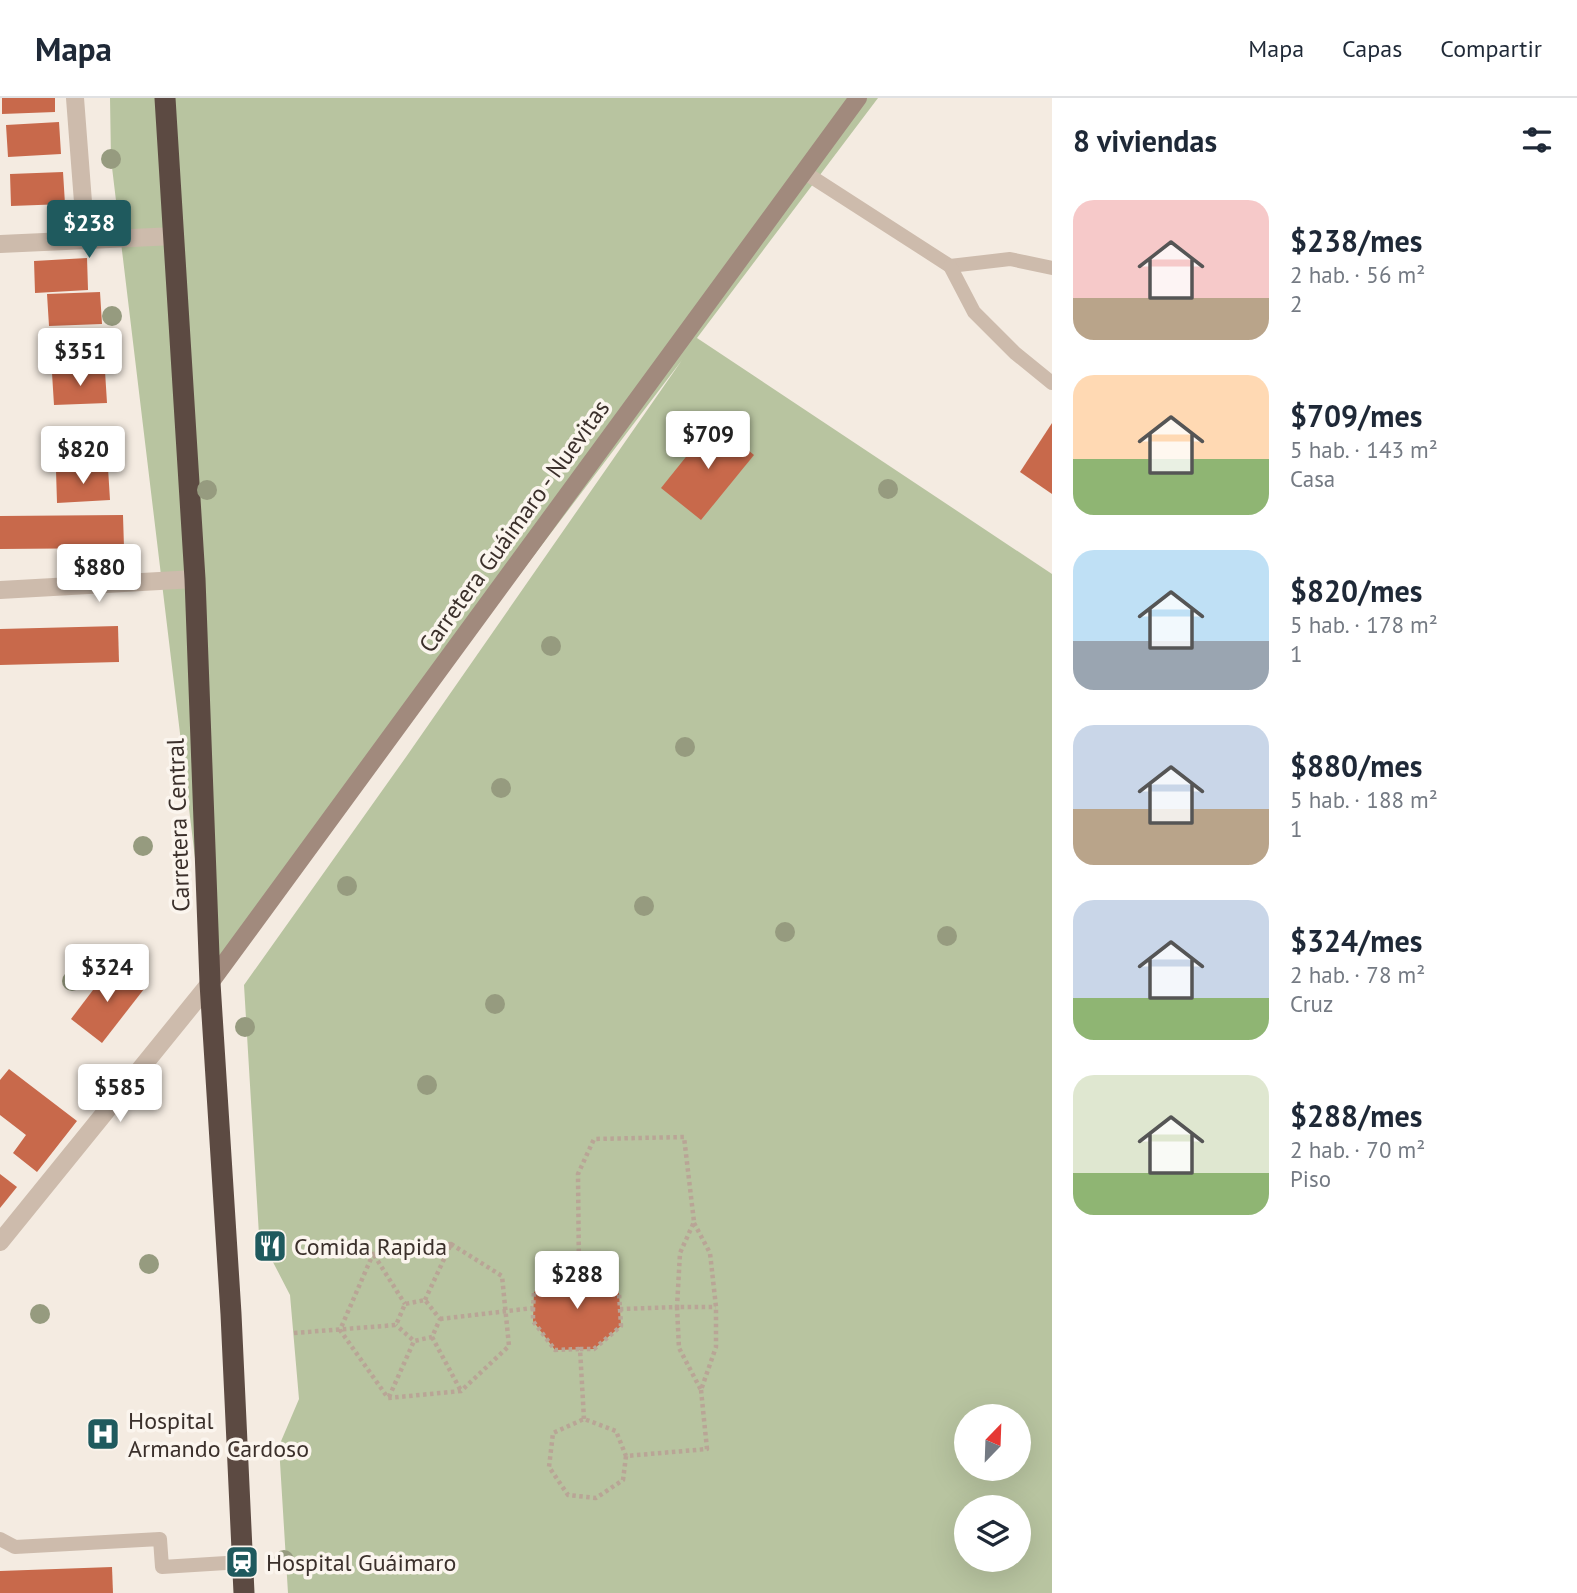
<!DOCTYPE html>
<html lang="es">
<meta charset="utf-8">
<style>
body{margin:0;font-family:"PT Sans",sans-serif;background:#f2f2f3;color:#1f2937;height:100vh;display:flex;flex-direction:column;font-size:26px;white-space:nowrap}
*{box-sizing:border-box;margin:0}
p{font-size:23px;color:#747a83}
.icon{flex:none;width:38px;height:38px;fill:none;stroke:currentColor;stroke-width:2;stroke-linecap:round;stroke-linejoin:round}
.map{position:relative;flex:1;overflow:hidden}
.sheet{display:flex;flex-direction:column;background:#fff;width:525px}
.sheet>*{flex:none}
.needle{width:46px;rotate:23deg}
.fabs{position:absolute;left:954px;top:1306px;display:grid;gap:14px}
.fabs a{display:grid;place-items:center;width:77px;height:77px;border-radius:50%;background:#fff;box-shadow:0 7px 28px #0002;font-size:35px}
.price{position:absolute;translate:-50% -60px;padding:0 16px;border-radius:7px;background:#fff;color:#222;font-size:23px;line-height:46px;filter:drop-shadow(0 2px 4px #0008)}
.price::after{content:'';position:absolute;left:50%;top:42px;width:21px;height:16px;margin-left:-10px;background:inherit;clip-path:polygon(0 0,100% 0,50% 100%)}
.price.current{background:#1f5a5e;color:#fff}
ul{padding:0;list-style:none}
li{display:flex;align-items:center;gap:21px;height:175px;padding:0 21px}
li span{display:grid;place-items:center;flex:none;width:196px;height:140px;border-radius:21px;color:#555}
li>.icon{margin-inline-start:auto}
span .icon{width:84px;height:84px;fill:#fffc;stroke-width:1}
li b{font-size:30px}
h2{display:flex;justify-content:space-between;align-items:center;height:84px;padding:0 21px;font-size:30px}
header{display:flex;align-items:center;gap:42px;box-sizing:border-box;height:98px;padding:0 35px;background:#fff;border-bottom:2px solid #e0e1e3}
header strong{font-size:33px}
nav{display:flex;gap:38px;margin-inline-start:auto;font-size:24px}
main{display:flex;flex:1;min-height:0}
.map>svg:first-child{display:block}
</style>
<header>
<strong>Mapa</strong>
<nav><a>Mapa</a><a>Capas</a><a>Compartir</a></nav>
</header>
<main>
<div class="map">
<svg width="1052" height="1495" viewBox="0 0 1052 1495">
<rect width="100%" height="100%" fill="#f4ebe1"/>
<path fill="#b8c4a0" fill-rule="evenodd" d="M110,0H878L697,240L1052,476V1495H288L279,1348L299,1301L290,1197L259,1137L244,887L406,659L682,262L210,885L111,61ZM966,1318H1018V1370H966ZM966,1409H1018V1461H966Z"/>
<g fill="#c8694b">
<path d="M2,0H55V14L2,16Z"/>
<path d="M59,24L61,56L8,59L6,27Z"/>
<path d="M63,74L65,106L11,108L10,76Z"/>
<path d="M87,160L88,192L35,195L34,163Z"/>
<path d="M100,194L102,226L49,228L47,196Z"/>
<path d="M99,236L100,268L47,270L46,238Z"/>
<path d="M105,273L107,305L54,307L52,275Z"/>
<path d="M714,324L754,357L701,422L661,390Z"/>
<path d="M1052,325V396L1020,374Z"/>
<path d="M110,328L111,360L58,362L57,330Z"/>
<path d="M108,370L110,402L57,405L56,373Z"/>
<path d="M123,417L124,450L0,451V418Z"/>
<path d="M118,528L119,564L0,567V531Z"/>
<path d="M112,867L144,891L102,945L71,921Z"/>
<path d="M9,971L77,1023L37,1074L13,1055L26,1037L0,1017V982Z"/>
<path d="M0,1076L17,1089L0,1110Z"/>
<path d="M562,1174L596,1175L619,1195L621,1228L594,1251L555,1252L533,1223L534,1194Z"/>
<path d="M112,1469L113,1495H0V1473Z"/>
</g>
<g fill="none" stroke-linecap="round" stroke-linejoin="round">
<g stroke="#b9a596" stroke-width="4.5" stroke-dasharray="3.5 3.5" stroke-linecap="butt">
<path d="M694,1125L710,1155L716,1209V1249L701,1292L679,1250L677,1209H716"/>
<path d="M451,1146L502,1178L509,1248L461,1293L388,1300L340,1232L373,1156Z"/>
<path d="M374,1157L405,1206"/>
<path d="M425,1202L451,1146"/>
<path d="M533,1210V1223L555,1252L580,1251"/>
<path d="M440,1221L533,1210L534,1194L562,1174L579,1175L578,1076L594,1041L684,1039L694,1124L680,1155L677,1209L620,1211L619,1195L596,1175H579"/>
<path d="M294,1235L396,1227L405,1206L425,1202L440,1221L432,1239L414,1243L396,1227"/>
<path d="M432,1239L461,1293"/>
<path d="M389,1299L414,1243"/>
<path d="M584,1321L580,1251H594L621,1228L620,1211"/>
<path d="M626,1358L623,1382L596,1400L568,1397L549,1369L553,1335L584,1321L616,1333L626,1358L707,1351L701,1292"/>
</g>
<g stroke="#cdbbac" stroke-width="14">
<path d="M804,74L950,168L1010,161L1052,170"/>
<path d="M950,168L974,214L1015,255L1052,285"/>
<path d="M0,1441L15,1449L160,1441L162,1469L242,1464"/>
</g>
<g stroke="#cdbbac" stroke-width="18">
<path d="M75,0L86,143"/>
<path d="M0,146L175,138"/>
<path d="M0,492L195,481"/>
<path d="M0,1144L210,885"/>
</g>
<path stroke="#a18a7d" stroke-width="18" d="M210,885L858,0"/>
<path stroke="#5c4a42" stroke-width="21" d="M165,0L195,481L210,885L231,1216L244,1495"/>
</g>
<g fill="#969b7f">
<circle cx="111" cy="61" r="10"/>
<circle cx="112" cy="218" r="10"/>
<circle cx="888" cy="391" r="10"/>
<circle cx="207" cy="392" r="10"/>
<circle cx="551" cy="548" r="10"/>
<circle cx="685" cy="649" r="10"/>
<circle cx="501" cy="690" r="10"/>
<circle cx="143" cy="748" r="10"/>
<circle cx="347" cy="788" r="10"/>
<circle cx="644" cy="808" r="10"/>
<circle cx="785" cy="834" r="10"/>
<circle cx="947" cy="838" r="10"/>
<circle cx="72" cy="883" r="10"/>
<circle cx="495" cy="906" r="10"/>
<circle cx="245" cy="929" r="10"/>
<circle cx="427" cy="987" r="10"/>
<circle cx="151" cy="988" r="10"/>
<circle cx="149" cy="1166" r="10"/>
<circle cx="40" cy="1216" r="10"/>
<circle cx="284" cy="1462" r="10"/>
</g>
<defs>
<symbol id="restaurant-square" viewBox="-11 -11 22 22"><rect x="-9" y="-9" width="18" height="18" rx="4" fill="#1f5a5e" stroke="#fbf5ee"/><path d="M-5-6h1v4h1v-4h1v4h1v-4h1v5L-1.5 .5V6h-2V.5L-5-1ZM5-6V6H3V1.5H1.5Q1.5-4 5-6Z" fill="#fff"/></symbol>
<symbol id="hospital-square" viewBox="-11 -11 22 22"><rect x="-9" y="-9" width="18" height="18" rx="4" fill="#1f5a5e" stroke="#fbf5ee"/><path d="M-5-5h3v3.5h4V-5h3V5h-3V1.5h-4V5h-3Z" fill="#fff"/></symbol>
<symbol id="station-square" viewBox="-11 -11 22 22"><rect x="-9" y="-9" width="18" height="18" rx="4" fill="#1f5a5e" stroke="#fbf5ee"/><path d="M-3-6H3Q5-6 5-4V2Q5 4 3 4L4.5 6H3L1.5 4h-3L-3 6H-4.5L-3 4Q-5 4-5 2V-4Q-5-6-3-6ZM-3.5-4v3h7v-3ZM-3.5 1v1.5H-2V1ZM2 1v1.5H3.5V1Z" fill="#fff"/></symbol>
</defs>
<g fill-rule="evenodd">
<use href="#restaurant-square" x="251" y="1129" width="38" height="38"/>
<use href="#hospital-square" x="84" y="1317" width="38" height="38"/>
<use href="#station-square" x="223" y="1445" width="38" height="38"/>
</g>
<g text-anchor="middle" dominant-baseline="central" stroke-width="7" stroke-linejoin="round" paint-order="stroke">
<g font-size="24" fill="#3b302b" stroke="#fbf5ee">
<text transform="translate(514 428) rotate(-54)">Carretera Guáimaro - Nuevitas</text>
<text transform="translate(178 727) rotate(-92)">Carretera Central</text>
</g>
<g font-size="24" fill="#3b302b" stroke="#fbf5ee" text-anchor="start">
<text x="294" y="1148">Comida Rapida</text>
<text x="128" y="1322">Hospital<tspan x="128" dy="28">Armando Cardoso</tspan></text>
<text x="266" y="1464">Hospital Guáimaro</text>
</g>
</g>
</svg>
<div class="fabs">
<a><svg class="needle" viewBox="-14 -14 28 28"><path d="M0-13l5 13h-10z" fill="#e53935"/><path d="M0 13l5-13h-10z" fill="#747a83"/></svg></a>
<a><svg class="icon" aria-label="layers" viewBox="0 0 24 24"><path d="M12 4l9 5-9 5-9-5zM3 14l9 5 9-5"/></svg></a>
</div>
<b class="price current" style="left:89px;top:162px">$238</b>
<b class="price" style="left:80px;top:290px">$351</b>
<b class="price" style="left:708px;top:373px">$709</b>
<b class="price" style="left:83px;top:388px">$820</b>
<b class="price" style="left:99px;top:506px">$880</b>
<b class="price" style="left:107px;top:906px">$324</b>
<b class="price" style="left:120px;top:1026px">$585</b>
<b class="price" style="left:577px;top:1213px">$288</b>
</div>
<section class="sheet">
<h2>8 viviendas<svg class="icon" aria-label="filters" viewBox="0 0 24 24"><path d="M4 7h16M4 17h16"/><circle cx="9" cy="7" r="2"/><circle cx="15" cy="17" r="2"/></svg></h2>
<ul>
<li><span style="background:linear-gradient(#f6c9c9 70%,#b9a48a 0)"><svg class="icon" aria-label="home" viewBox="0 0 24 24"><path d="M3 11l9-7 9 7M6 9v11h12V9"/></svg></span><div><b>$238/mes</b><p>2 hab. · 56 m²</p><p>2</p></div></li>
<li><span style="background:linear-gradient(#ffd9b3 60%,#8fb573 0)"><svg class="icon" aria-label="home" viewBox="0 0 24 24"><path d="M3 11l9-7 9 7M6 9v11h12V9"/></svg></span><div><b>$709/mes</b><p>5 hab. · 143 m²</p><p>Casa</p></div></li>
<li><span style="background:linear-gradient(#bfe0f5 65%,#9aa5b1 0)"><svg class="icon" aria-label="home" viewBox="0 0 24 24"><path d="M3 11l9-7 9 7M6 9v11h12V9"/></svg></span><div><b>$820/mes</b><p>5 hab. · 178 m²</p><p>1</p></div></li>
<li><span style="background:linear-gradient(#c9d6e8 60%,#b9a48a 0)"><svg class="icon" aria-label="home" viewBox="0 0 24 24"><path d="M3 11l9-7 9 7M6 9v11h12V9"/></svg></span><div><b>$880/mes</b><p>5 hab. · 188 m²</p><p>1</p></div></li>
<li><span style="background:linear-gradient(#c9d6e8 70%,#8fb573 0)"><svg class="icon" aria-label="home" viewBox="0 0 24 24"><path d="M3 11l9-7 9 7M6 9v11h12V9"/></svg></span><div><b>$324/mes</b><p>2 hab. · 78 m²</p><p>Cruz</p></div></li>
<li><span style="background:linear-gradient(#dfe7d0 70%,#8fb573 0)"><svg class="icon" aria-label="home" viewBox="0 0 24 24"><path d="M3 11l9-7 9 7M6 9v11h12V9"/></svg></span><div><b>$288/mes</b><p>2 hab. · 70 m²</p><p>Piso</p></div></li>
</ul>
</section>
</main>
